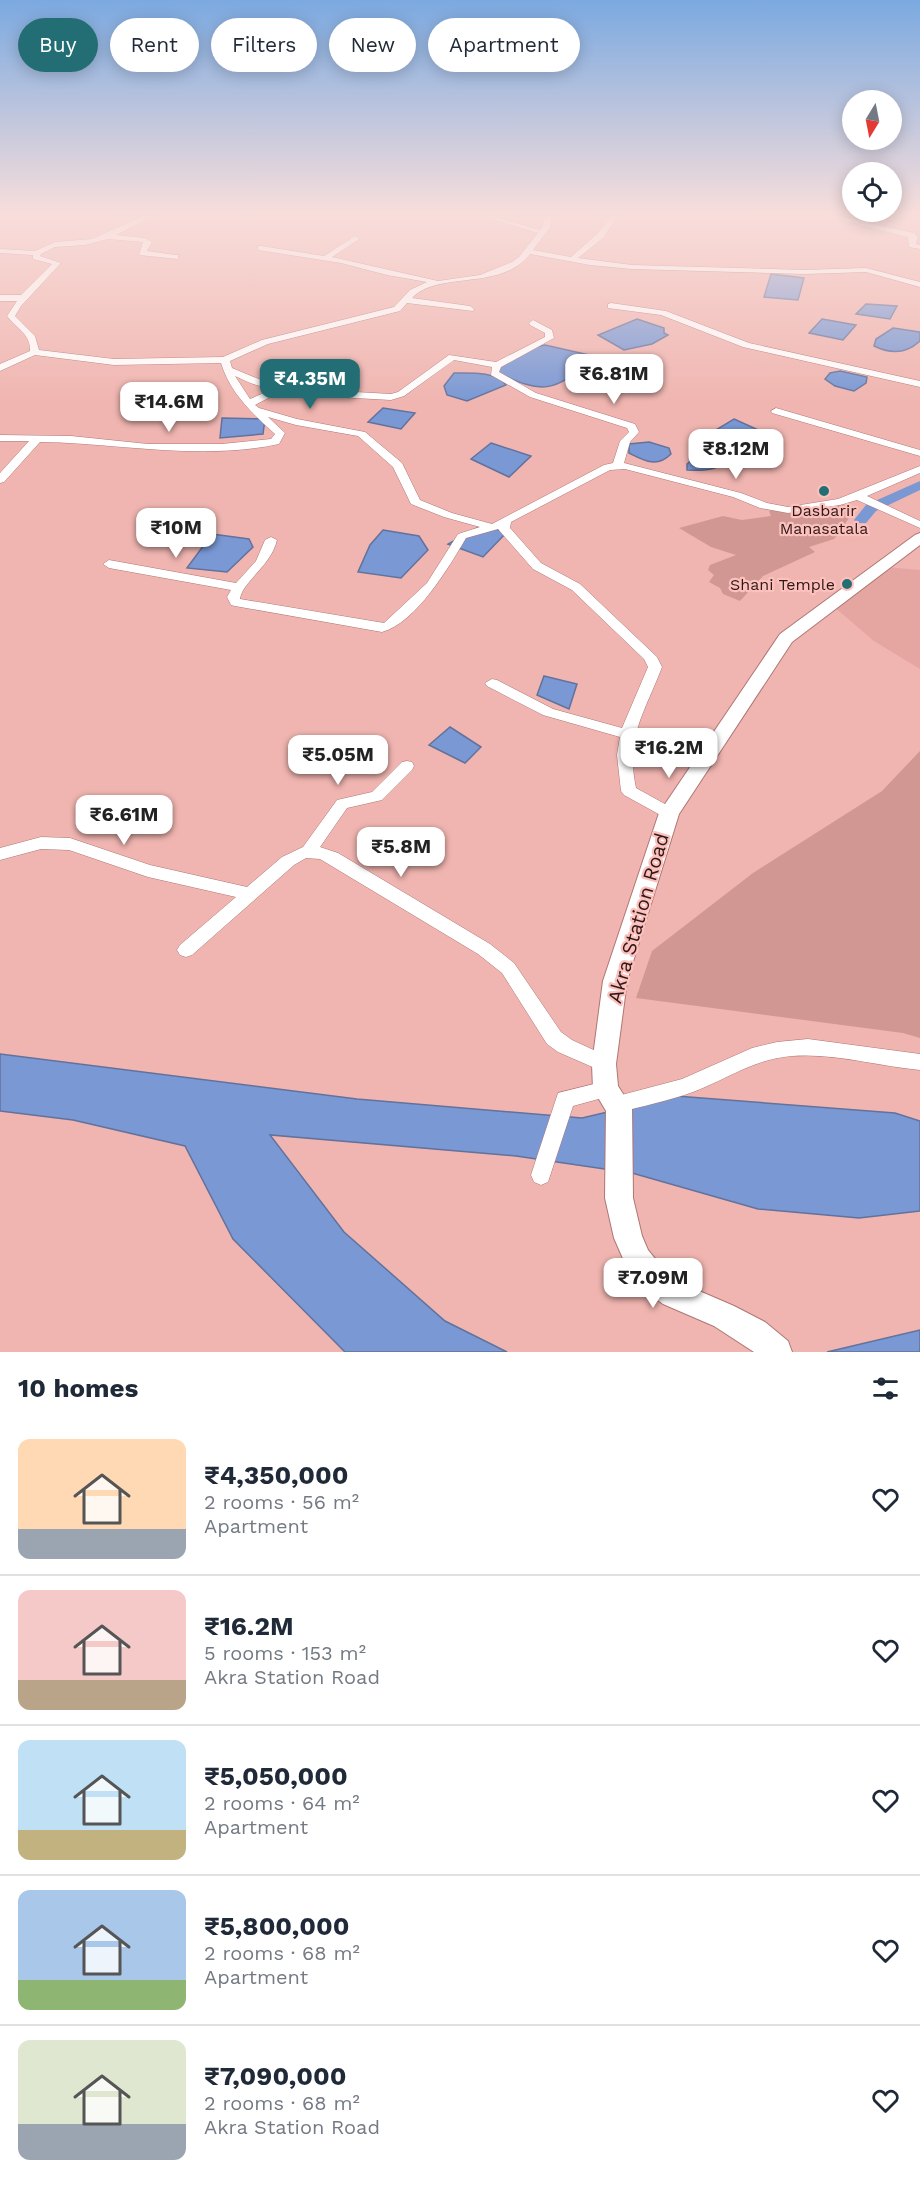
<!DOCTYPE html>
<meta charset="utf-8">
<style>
body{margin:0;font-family:"Work Sans",sans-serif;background:#f2f2f3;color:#1f2937;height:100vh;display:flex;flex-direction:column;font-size:22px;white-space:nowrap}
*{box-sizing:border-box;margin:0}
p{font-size:20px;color:#747a83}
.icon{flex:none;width:33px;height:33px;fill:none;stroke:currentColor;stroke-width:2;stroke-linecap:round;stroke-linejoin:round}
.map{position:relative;height:1352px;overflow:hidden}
.drawer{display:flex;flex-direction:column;background:#fff;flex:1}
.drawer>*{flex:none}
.banner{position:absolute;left:18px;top:18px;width:600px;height:54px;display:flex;gap:12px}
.needle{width:39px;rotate:190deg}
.tools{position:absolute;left:842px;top:90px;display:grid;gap:12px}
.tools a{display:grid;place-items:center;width:60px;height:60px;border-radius:50%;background:#fff;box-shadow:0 3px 15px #0003;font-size:30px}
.price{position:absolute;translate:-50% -51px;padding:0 14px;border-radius:12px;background:#fff;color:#222;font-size:20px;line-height:39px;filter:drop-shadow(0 2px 3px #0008)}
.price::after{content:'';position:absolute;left:50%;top:36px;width:18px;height:14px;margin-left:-9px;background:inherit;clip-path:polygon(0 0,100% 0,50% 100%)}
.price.active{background:#236e74;color:#fff}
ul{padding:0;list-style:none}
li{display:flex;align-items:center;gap:18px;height:150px;padding:0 18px}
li+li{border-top:2px solid #e0e1e3}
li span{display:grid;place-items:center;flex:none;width:168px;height:120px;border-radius:12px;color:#555}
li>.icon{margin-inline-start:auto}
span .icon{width:72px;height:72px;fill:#fffc;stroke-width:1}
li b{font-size:26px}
h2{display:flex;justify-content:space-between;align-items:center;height:72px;padding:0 18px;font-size:26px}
.chip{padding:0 21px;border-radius:27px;background:#fff;box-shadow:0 3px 15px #0003;font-size:21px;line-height:54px}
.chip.active{background:#236e74;color:#fff}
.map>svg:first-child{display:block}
</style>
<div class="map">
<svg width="920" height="1352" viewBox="0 0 920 1352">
<rect width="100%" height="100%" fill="#f0b5b0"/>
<path fill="#e5a5a0" d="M885,567L920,570V669L874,641L833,606Z"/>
<g fill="#d19793">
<path d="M838,505L849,506L854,511L834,539L809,547L815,552L763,576L740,601L723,594L720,588L709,582L714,575L708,570L710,565L736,555L711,547L679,528L723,516L742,520L771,516L769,511L774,510L794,514Z"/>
<path d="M920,751V1038L903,1033L636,998L652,951L753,873L882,791Z"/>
</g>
<g fill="#7998d4" stroke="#62729c" stroke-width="1.5">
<path d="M771,274L804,278L798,300L764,297Z"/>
<path d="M866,304L897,306L890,319L856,314Z"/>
<path d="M637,319L664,328V333L668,335L652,344L624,350L598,335Z"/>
<path d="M822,319L856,325L843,340L809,333Z"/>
<path d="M893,328L920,332V341C906,354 890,354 874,346L876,339Z"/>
<path d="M545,345L594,356V360C551,392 545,395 496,372C505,357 529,348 545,345Z"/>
<path d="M840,371L867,377L866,383L854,391L835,386L825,379L830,373Z"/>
<path d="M454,373C469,373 497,371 506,385L467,401L447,395L444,386Z"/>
<path d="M383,408L415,413L401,429L368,422Z"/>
<path d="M222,418L265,419L263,434L220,438Z"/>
<path d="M734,419L767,434L742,448L710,438L709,434Z"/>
<path d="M649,442L669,448L671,454C657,468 645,461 629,453V444Z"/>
<path d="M491,443L531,456L509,477L471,459Z"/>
<path d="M706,447L716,449L729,459C717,471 703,471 687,470V464Z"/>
<path d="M484,524L506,533L483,557L448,544Z"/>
<path d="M383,530L419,536L428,550L401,578L358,572L370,545Z"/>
<path d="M212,534L249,539L253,547L227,572L187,568Z"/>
<path d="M544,676L577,684L569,709L537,695Z"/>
<path d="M450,727L481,747L465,763L429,745Z"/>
<path d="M0,1054L357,1099L582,1118L676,1096L895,1113L920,1121V1211L859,1218L758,1209L632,1173L516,1156L270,1135L344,1232L445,1321L507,1352H345L233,1239L185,1146L73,1120L0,1111Z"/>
<path d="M920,1330V1352H827Z"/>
</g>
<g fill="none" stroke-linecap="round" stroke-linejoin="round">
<path fill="#7998d4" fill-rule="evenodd" d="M920,481V490L876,511L866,523H856L854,520L866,505Z"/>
<defs>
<g id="street">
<path d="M147,214H157L116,235L145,238L152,242L147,251L175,255H178V259L139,255L143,242L108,239L85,245L55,247L41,254L40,256L61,263L21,306L15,316L35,336L39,350L114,359L223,357L262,340L394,307L410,290L427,282L387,275L341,263L258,250V246H261L324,256L355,236L359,238L358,240L332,257L438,281L480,275L512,262L519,257L538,233L474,214H484L540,230L543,226L544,214H551V226L533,250L571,257L597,234L613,214H619L603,238L578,258L632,265L804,270L866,268L920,282V287L866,272L804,274L632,269L590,265L530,254C501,292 438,270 412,298L470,306L474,309L473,311L407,303L400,311L268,344L230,361L232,368L261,380H274L279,383C266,392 248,382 235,376L250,399L266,392L284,388L391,394L398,392L449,355L496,362L545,337V333L530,325L529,323L533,320L552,330L554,338L501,367L499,372L536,393L635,424L639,432L630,442L624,463L741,493L767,503L788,507L838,499L920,466V473L867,496L920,521V528L857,500L840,505L788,513L760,508L733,497L625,469L610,470L511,522L510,528L541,563L580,584L657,657L662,667C645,712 625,737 636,788L674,809L677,813L674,817H664L624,795L621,791L617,755L620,737L543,715L487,686L485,683L492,679L497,680L553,709L622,728L648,667L644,659L572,590L533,569L498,529L466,538C449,567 416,623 382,632L235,606L231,605L227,597L231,590L109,568L103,564L109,560L236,583L256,561L265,540L271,537L277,540C271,566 242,582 240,599L384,623L427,583L458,534L480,527L444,517L411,504L393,467L358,436L296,425L268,417L285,433L279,444C200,461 119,443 40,442L4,482L0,483V473L29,441H0V435L71,436L148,444H222L271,439L275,434C252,413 230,393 221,363L114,365L35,355L0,371V364L30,351C31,334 16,328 7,316L17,301H0V295H21L52,264L33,259V255L0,253V249L35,251L55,242L92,239ZM454,360L492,367L491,375L530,397L627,428L629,432L620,441L613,463L604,465L492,524L452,513L420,500L402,463L365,432L297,419L259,408L255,405L272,396L284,394L391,400L404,396Z"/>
<path d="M817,214H829L914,233L918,237L916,244L920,245V249L909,247L908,237Z"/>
<path d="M611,303L666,311L749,343L920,381V387L743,347L661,315L608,308V304Z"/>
<path d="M776,408L920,450V456L772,413L771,411Z"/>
<path d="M407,761L412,762L414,766L412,770L382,800L347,808L320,847L338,853L490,944L514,963L561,1032L572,1040L611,1058L613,1064L611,1070L604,1072L558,1052L547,1044L502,973L478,954L320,859L306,858L294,865L192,955L186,957L180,955L177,950L180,945L236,897L148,877L69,850L41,849L0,860V848L41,837L70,838L150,865L247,887L282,857L303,847L337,800L372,792L402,762Z"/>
<path d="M808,1039L920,1054V1070C877,1066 835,1053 792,1056C754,1059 727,1079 693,1092C668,1101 642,1106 617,1113L610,1110L607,1104L610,1098L682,1079L752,1048L777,1042Z"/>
<path d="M606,1081L613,1083L616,1089L613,1095L573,1106L548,1182L541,1185L534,1182L531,1175L558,1093Z"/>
</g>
<path id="secondary" d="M920,533V545L792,642L679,814L627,981L616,1064L618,1086L632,1108L633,1198L642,1236L648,1250L665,1271L683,1284L734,1306L765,1322L788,1341L792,1352H754L714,1326L663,1304L645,1291L628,1270L614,1238L605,1198L606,1111L593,1089L592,1064L603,981L659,813L780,634L915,535Z"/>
</defs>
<use href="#street" stroke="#ae7774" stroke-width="1"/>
<use href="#secondary" stroke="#ae7774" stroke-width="2"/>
<use href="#street" fill="#fff" fill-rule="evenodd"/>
<use href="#secondary" fill="#fff" fill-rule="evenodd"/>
</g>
<linearGradient id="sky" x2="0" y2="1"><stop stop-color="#7ba9e0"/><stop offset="0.53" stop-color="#f8dedb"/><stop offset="1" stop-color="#f8dedb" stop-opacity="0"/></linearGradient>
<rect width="920" height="403" fill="url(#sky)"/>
<g fill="#236e74" stroke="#fdc1bd" stroke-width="2">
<circle cx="824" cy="491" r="6"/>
<circle cx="847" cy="584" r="6"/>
</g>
<g text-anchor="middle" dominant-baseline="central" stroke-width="4.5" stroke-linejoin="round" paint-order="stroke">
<g font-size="16" fill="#2e1918" stroke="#fdc1bd">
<text x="824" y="510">Dasbarir<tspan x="824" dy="18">Manasatala</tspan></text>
<text x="835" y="584" text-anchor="end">Shani Temple</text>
</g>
<g font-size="20" fill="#2e1918" stroke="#fdc1bd">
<text transform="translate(638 918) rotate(-74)">Akra Station Road</text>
</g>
</g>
</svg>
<div class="tools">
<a><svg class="needle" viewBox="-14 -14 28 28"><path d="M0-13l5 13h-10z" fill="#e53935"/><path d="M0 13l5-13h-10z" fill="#747a83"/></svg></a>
<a><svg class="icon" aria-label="locate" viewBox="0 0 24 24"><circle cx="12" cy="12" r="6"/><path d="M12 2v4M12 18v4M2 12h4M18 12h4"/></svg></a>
</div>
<b class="price" style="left:614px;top:405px">₹6.81M</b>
<b class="price active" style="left:310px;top:410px">₹4.35M</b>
<b class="price" style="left:169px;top:433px">₹14.6M</b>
<b class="price" style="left:736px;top:480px">₹8.12M</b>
<b class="price" style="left:176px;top:559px">₹10M</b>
<b class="price" style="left:669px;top:779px">₹16.2M</b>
<b class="price" style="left:338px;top:786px">₹5.05M</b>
<b class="price" style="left:124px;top:846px">₹6.61M</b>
<b class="price" style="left:401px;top:878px">₹5.8M</b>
<b class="price" style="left:653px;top:1309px">₹7.09M</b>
<div class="banner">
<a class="chip active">Buy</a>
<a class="chip">Rent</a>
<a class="chip">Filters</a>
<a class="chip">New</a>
<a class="chip">Apartment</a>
</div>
</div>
<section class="drawer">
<h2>10 homes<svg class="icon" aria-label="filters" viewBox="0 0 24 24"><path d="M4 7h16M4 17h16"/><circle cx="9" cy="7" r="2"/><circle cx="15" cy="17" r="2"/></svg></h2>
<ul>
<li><span style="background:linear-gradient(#ffd9b3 75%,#9aa5b1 0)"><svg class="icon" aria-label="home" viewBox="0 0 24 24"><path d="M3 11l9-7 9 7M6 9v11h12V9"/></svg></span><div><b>₹4,350,000</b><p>2 rooms · 56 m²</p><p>Apartment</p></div><svg class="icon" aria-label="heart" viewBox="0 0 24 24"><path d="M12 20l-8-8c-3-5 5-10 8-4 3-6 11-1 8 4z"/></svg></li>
<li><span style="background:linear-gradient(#f6c9c9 75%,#b9a48a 0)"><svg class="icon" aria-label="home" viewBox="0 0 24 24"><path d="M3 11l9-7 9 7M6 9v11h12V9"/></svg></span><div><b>₹16.2M</b><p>5 rooms · 153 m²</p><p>Akra Station Road</p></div><svg class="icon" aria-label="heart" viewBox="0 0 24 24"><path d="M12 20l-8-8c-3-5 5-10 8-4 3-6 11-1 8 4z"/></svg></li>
<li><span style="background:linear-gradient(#bfe0f5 75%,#c2b280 0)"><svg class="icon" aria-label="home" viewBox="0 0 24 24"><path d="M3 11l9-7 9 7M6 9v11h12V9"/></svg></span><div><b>₹5,050,000</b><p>2 rooms · 64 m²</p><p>Apartment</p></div><svg class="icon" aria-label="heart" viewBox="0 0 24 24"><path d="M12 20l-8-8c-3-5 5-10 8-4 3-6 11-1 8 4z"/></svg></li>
<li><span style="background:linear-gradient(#a9c7e8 75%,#8fb573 0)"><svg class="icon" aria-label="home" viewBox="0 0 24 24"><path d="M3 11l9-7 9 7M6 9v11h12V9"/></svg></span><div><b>₹5,800,000</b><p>2 rooms · 68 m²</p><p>Apartment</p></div><svg class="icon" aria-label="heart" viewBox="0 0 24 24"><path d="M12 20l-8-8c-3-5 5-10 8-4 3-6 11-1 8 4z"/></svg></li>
<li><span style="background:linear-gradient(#dfe7d0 70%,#9aa5b1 0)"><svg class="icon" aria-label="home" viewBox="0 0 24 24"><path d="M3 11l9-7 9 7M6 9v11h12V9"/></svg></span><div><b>₹7,090,000</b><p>2 rooms · 68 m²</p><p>Akra Station Road</p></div><svg class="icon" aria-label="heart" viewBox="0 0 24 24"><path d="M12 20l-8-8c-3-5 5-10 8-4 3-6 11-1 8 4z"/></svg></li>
</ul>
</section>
